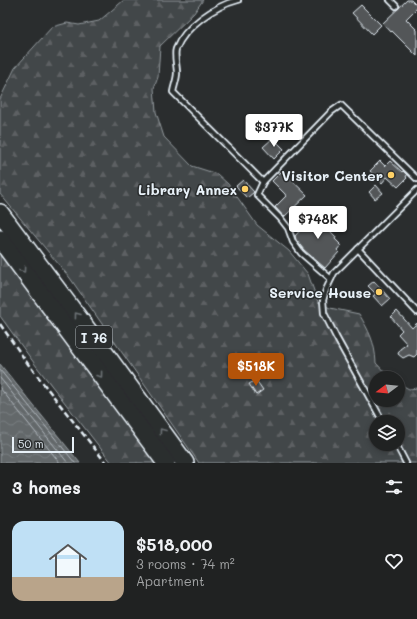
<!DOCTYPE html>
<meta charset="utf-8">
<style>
body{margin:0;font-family:Mali,sans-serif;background:#2d2f2f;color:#f1f3f6;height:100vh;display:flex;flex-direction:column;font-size:15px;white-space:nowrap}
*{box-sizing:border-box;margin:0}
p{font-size:13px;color:#a2a4a5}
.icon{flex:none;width:22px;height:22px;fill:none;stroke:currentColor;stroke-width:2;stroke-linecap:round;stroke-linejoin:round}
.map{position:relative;height:463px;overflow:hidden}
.sheet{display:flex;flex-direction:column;background:#202222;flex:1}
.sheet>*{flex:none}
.needle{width:26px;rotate:254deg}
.tools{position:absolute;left:369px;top:371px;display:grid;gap:8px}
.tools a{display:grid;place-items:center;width:36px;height:36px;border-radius:50%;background:#202222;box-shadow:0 2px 6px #0003,0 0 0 1px #3d3f40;font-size:20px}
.scale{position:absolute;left:12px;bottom:10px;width:62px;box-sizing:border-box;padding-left:4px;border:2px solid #e8f1f8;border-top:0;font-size:11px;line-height:14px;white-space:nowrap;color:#e8f1f8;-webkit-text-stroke:3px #2a2d2e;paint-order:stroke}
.price{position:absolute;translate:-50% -34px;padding:0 9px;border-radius:4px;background:#fff;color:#222;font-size:13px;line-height:26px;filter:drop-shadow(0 1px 2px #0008)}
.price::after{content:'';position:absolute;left:50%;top:24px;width:12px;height:9px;margin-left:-6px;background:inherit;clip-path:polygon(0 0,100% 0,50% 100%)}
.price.on{background:#b45309;color:#fff}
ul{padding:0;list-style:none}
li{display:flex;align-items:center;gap:12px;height:100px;padding:0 12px}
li+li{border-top:1px solid #3d3f40}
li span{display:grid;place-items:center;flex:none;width:112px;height:80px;border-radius:12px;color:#555}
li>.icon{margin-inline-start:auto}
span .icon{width:48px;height:48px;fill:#fffc;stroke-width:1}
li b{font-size:17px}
h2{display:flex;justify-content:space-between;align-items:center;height:48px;padding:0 12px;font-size:17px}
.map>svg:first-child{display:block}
</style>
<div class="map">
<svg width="417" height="463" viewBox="0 0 417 463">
<defs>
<pattern id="forest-firs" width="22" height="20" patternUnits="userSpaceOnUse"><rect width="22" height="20" fill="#424648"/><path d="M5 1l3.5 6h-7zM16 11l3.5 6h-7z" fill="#5d6163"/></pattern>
<pattern id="water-waves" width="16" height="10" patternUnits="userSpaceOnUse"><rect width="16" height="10" fill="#63686b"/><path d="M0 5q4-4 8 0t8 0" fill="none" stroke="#797e81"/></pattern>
</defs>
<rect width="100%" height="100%" fill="#2a2d2e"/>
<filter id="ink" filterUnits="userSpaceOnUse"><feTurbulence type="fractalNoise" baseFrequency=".025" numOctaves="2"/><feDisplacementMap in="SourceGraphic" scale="8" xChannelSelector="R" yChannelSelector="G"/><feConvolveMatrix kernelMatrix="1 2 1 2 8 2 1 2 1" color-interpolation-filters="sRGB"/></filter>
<g filter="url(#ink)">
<g fill="url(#forest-firs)" stroke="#959ca0" fill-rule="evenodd">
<path d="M124,0H203L194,13L160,46L158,77L154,88L156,112L164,137L192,166L217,174L228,184L257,225L289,251L308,274L318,302L330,308L359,314C369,331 375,342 376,363L390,378H376V400H398V383L409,389L417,388V463H199L70,278L0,194V99L15,68L52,27L67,23L79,25L99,21ZM376,422H398V444H376Z"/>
<path d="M0,255L145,450L155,463H112L37,367L0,316Z"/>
</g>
<path fill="url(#water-waves)" stroke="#989fa3" d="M0,364L80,463H0Z"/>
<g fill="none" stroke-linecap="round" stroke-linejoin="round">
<g stroke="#b3bac0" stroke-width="1">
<path d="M0,370L75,463"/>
<path d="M0,378L68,463"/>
<path d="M0,388L60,463"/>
</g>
</g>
<g fill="#535759" stroke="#e8f1f8">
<path d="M407,0H411L417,6V8L406,19L417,30V56L392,31L391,32L383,23Z"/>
<path d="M361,5L381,25L372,34L352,13Z"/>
<path d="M273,138L284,149L274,159L263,147Z"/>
<path d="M380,161L385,166L390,161L402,172L403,171L407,175L406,177L407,178L398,187L387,177L382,183L370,171Z"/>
<path d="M282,171L307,195L284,217L275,207L286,196L285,194L272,181Z"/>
<path d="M243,180L254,192L247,198L236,186Z"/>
<path d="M376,185L383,193L375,199L369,192Z"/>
<path d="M312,212L336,237L335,239L341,245L337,250L339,252L325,268L304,250L296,240L295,236L303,227L300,224Z"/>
<path d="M374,281L390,299L382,306L373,296L376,294L368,286Z"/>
<path d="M397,311L412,328L417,323V354L414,357L409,355L403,358L398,354L400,349L407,344L398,334L402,330L391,317Z"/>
<path d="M256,380L263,390L256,395L249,384Z"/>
</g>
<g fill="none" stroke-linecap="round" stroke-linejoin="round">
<defs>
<g id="service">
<path d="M238,0C215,6 185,26 176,49C174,55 177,66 177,73C177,79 174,86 173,92L263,182L257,195L281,219L288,228L293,242L301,253L331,279"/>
<path d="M390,0L396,6"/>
<path d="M263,182L331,112L341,105L417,179"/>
<path d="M358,249L417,312"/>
<path d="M383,422L336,337L324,313L323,300L326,290L334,273L417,190"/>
<path d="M396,444L406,463"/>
</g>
<g id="motorway">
<path d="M0,213L101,348L185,463"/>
<path d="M0,239L166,463"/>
</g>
</defs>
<use href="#service" stroke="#e8f1f8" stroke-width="8"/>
<use href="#motorway" stroke="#e8f1f8" stroke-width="20"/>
<use href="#service" stroke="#2a2d2e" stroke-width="4.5"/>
<use href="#motorway" stroke="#2a2d2e" stroke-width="17"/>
<path stroke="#e8f1f8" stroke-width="2.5" stroke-dasharray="6 3" stroke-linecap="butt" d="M0,324L28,364L106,463"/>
</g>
<defs><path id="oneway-chevron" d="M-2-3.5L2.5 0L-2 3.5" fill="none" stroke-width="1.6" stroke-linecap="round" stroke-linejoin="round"/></defs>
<g stroke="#6c7275">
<use href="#oneway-chevron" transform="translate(23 270) rotate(54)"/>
<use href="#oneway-chevron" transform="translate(77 315) rotate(-127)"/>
<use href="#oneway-chevron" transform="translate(100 375) rotate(53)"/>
<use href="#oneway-chevron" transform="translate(162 431) rotate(-126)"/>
</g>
</g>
<g fill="#ffd166" stroke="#2a2d2e" stroke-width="1.5">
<circle cx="391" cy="175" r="4"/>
<circle cx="245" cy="189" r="4"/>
<circle cx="379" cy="292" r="4"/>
</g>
<g text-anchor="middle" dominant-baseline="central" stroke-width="3" stroke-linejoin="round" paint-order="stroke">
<rect fill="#2a2d2e" stroke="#afb6bb" stroke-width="1" x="76" y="326" width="36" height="22" rx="3"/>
<g font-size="13" font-weight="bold" fill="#e8f1f8">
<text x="94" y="337">I 76</text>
</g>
<g font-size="14" font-weight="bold" fill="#e8f1f8" stroke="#2a2d2e" text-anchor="end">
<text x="383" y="175">Visitor Center</text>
<text x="237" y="189">Library Annex</text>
<text x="371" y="292">Service House</text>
</g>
</g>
</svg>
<div class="tools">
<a><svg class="needle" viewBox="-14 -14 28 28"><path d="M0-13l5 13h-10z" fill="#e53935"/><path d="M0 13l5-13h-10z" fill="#a2a4a5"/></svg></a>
<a><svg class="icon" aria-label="layers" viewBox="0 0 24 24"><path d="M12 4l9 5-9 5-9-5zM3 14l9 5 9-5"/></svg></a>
</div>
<div class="scale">50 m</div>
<b class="price" style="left:274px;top:148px">$377K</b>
<b class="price" style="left:318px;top:240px">$748K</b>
<b class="price on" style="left:256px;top:387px">$518K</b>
</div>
<section class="sheet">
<h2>3 homes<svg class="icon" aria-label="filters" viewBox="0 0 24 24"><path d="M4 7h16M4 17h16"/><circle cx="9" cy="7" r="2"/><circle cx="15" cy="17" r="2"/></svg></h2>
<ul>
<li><span style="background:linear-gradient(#bfe0f5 70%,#b9a48a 0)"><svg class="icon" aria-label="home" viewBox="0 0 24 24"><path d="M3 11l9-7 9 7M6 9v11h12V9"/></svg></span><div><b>$518,000</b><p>3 rooms · 74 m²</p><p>Apartment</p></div><svg class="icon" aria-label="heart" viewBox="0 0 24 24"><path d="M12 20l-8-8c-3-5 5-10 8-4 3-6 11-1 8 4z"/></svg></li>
</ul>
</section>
